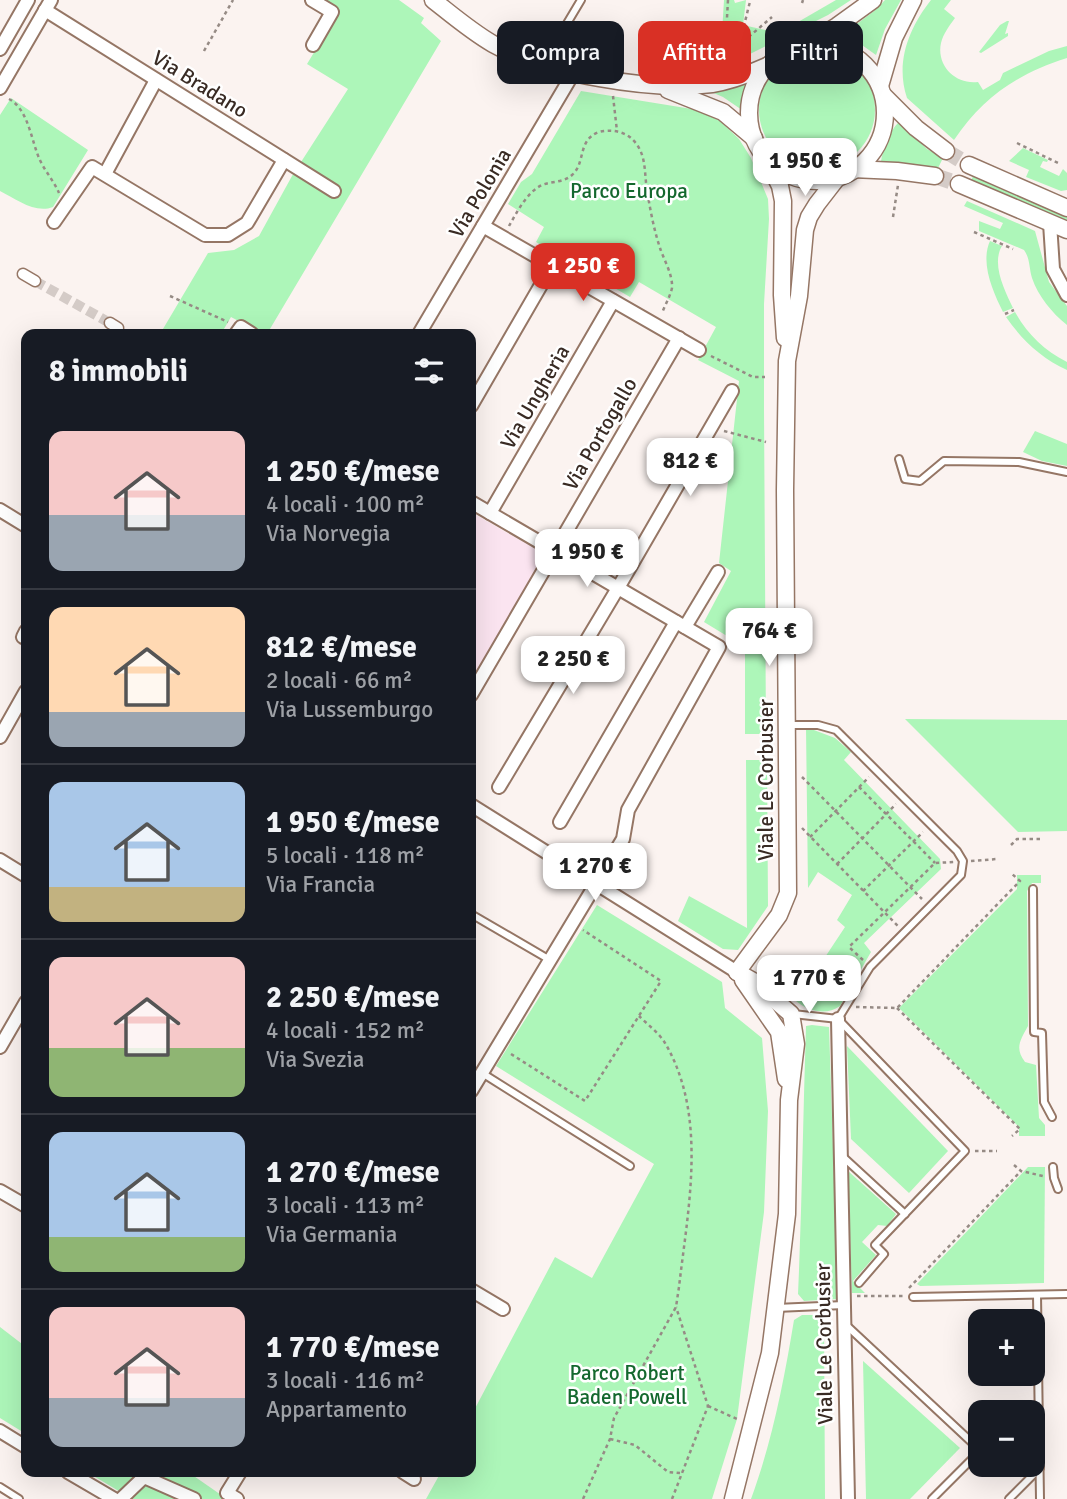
<!DOCTYPE html>
<html lang="it">
<meta charset="utf-8">
<style>
body{margin:0;font-family:Signika,sans-serif;background:#242831;color:#f1f3f6;height:100vh;display:flex;flex-direction:column;font-size:26px;white-space:nowrap}
*{box-sizing:border-box;margin:0}
p{font-size:23px;color:#9ea1a6}
.icon{flex:none;width:38px;height:38px;fill:none;stroke:currentColor;stroke-width:2;stroke-linecap:round;stroke-linejoin:round}
.map{position:relative;flex:1;overflow:hidden}
.side{position:absolute;left:21px;top:329px;width:455px;height:1148px;display:flex;flex-direction:column;background:#171b24;border-radius:14px;box-shadow:0 7px 28px #0002}
.side>*{flex:none}
.hud{position:absolute;left:497px;top:21px;width:464px;height:63px;display:flex;gap:14px}
.fabs{position:absolute;left:968px;top:1309px;display:grid;gap:14px}
.fabs a{display:grid;place-items:center;width:77px;height:77px;border-radius:14px;background:#171b24;box-shadow:0 7px 28px #0002;font-size:35px}
.price{position:absolute;translate:-50% -60px;padding:0 16px;border-radius:14px;background:#fff;color:#222;font-size:23px;line-height:46px;filter:drop-shadow(0 2px 4px #0008)}
.price::after{content:'';position:absolute;left:50%;top:42px;width:21px;height:16px;margin-left:-10px;background:inherit;clip-path:polygon(0 0,100% 0,50% 100%)}
.price.current{background:#d93025;color:#fff}
ul{padding:0;list-style:none}
li{display:flex;align-items:center;gap:21px;height:175px;padding:0 28px}
li+li{border-top:2px solid #363941}
li span{display:grid;place-items:center;flex:none;width:196px;height:140px;border-radius:14px;color:#555}
li>.icon{margin-inline-start:auto}
span .icon{width:84px;height:84px;fill:#fffc;stroke-width:1}
li b{font-size:30px}
h2{display:flex;justify-content:space-between;align-items:center;height:84px;padding:0 28px;font-size:30px}
.tag{padding:0 24px;border-radius:14px;background:#171b24;box-shadow:0 7px 28px #0002;font-size:24px;line-height:63px}
.tag.current{background:#d93025;color:#fff}
.map>svg:first-child{display:block}
</style>
<div class="map">
<svg width="1067" height="1499" viewBox="0 0 1067 1499">
<rect width="100%" height="100%" fill="#fbf3f0"/>
<path fill="#fbe4f0" d="M471,512L544,554L475,674L471,671Z"/>
<g fill="#adf6b9">
<path d="M322,0H399L424,18L421,23L441,41L267,334H263L231,317L221,334H160L208,253L234,250L259,236L292,176L348,89L307,64L339,11Z"/>
<path d="M724,0H734L735,3L746,0L743,25L779,33L836,0H851L828,15L742,58L720,65Z"/>
<path d="M885,0H901L885,29L876,55L845,33L874,11Z"/>
<path d="M931,0H951L944,9L955,18C950,25 943,34 941,43C936,66 956,85 978,82L983,90L1000,80L1003,73L1049,51L1067,46V58C1017,74 983,97 954,140L907,98C895,62 909,28 931,0Z"/>
<path d="M1007,21H1009L1005,34L1008,33V36L981,53L979,52L1000,25Z"/>
<circle cx="817" cy="110" r="58"/>
<path d="M748,80L743,94L742,110L723,97L709,91Z"/>
<path d="M581,91L698,110L720,121L739,139L751,158L768,199L769,219L764,304V409L766,734H745V647L704,622L731,571L719,563L739,381L698,360L716,327L639,282L630,297L536,242L544,227L508,204L521,182L532,174Z"/>
<path d="M11,98L88,150L53,207C35,214 16,199 0,191V115Z"/>
<path d="M899,122L927,149L943,158L938,168L881,163C882,151 890,130 899,122Z"/>
<path d="M1023,148L1048,160L1047,162L1043,161L1040,167L1059,176L1063,169L1067,173V190L1061,191L1026,177L1029,170L1009,161Z"/>
<path d="M973,176L1067,217V222L971,181Z"/>
<path d="M967,201L1035,231L1049,282L1067,306V325C1052,313 1038,296 1032,278C1029,268 1030,258 1024,250L979,231V221L1000,229L1003,223L964,206Z"/>
<path d="M990,241L1002,246C991,264 1005,291 1013,308L1003,312C993,292 980,263 990,241Z"/>
<path d="M1015,312C1028,335 1044,350 1067,362V370C1041,358 1022,340 1006,317Z"/>
<path d="M1035,431L1067,444V466L1042,461L1023,452Z"/>
<path d="M905,719L1067,720V831L1018,832Z"/>
<path d="M806,727L835,738L851,752L844,760L940,859L941,869L864,943L871,952L840,1006C826,1016 808,1011 796,1001L845,927L837,920L852,895L818,872L808,888Z"/>
<path d="M746,760H767L768,906L738,950L723,949L678,921L689,896L747,928Z"/>
<path d="M1017,875H1041V883H1032L1027,891L1028,1026C1021,1039 1014,1048 1025,1062L1036,1065L1039,1118L1045,1125V1136H1019V1127L899,1008L1017,889Z"/>
<path d="M597,905L722,982L725,1008L762,1038L768,1111L764,1212L737,1419L712,1499H426L441,1472H471V1416L555,1257L592,1278L654,1164L496,1066Z"/>
<path d="M812,1025L829,1027L838,1299L804,1301L798,1294C802,1205 803,1116 806,1026Z"/>
<path d="M847,1046L948,1151L909,1193L851,1139Z"/>
<path d="M1028,1167H1045L1044,1283L920,1286L917,1284Z"/>
<path d="M848,1171L896,1214L887,1226L878,1225L862,1242L876,1255L853,1281L865,1293H852Z"/>
<path d="M802,1315H824L825,1499H751C772,1442 784,1381 794,1320Z"/>
<path d="M0,1327L26,1347V1434L0,1418Z"/>
<path d="M863,1361L960,1448L910,1499H866Z"/>
<path d="M87,1472H188L227,1499H132Z"/>
</g>
<g fill="none" stroke-linecap="round" stroke-linejoin="round">
<path stroke="#d4cbc7" stroke-width="10" stroke-dasharray="10 5" stroke-linecap="butt" d="M35,281L110,323"/>
<g stroke="#d4cbc7" stroke-width="16" stroke-dasharray="16 8" stroke-linecap="butt">
<path d="M946,151L969,165"/>
<path d="M935,176L959,184"/>
</g>
<defs>
<g id="service">
<path d="M544,62L581,0"/>
<path d="M899,459L905,479L920,481L944,461L1019,462L1067,472"/>
<path d="M789,725H818L836,730L957,851L963,861L961,875L870,967L838,1019"/>
<path d="M1033,889L1034,1032L1042,1033L1044,1102L1052,1117"/>
<path d="M471,914L550,960"/>
<path d="M793,1014L838,1019L965,1151L875,1245L884,1254L859,1283"/>
<path d="M482,1073L630,1166"/>
<path d="M842,1156L905,1214"/>
<path d="M1053,1167L1054,1178L1058,1189"/>
<path d="M1037,1295L1040,1499"/>
<path d="M913,1297L1067,1294"/>
<path d="M776,1308L844,1305"/>
<path d="M846,1325L980,1450"/>
<path d="M0,1487L19,1499"/>
<path d="M932,1499L980,1451"/>
<path d="M1009,1499L1040,1468"/>
</g>
<g id="pedestrian">
<path d="M23,274L35,281"/>
<path d="M110,323L118,328"/>
</g>
<g id="minor">
<path d="M312,0L332,12L313,45"/>
<path d="M45,10L334,191"/>
<path d="M0,49L28,0"/>
<path d="M0,88L51,0"/>
<path d="M105,174L156,80"/>
<path d="M54,222L92,167L205,235H228L247,223L284,160"/>
<path d="M1050,223L1053,269L1067,295"/>
<path d="M483,226L699,350"/>
<path d="M236,334L241,327L252,334"/>
<path d="M419,334L574,72"/>
<path d="M471,406L552,266"/>
<path d="M471,502L719,647L628,810L623,839L471,1091"/>
<path d="M0,510L26,526"/>
<path d="M490,513L613,301"/>
<path d="M685,627L718,572"/>
<path d="M23,637L26,631"/>
<path d="M471,695L679,338"/>
<path d="M0,737L26,691"/>
<path d="M499,787L618,588L732,391"/>
<path d="M471,805L737,972"/>
<path d="M560,822L676,622"/>
<path d="M0,860L26,876"/>
<path d="M838,1019L848,1499"/>
<path d="M0,1047L26,1002"/>
<path d="M0,1191L26,1206"/>
<path d="M471,1290L503,1309"/>
<path d="M0,1431L26,1447"/>
<path d="M68,1472L114,1499"/>
<path d="M403,1472L414,1479"/>
<path d="M121,1499L144,1477L194,1499"/>
<path d="M237,1499L227,1493L240,1472"/>
</g>
<g id="tertiary">
<path d="M433,0C452,15 472,32 493,44C547,74 651,92 712,84C731,81 749,74 767,66"/>
<circle cx="817" cy="113" r="68"/>
<path d="M805,46L837,26L873,0"/>
<path d="M880,86L894,38L913,0"/>
<path d="M668,90L723,112L754,138"/>
<path d="M884,96L916,128L946,151"/>
<path d="M769,164L780,186L783,201L782,295L785,338"/>
<path d="M969,165L1067,208"/>
<path d="M852,169L897,171L935,176"/>
<path d="M959,184L1067,230"/>
<path d="M737,972L779,915L788,893L785,490L787,361L799,296L805,230L809,217L817,204L841,173"/>
<path d="M743,980L779,1032L786,1079"/>
<path d="M733,1499L770,1353L787,1214L789,1100L796,1044L791,1014L753,981L737,972"/>
</g>
</defs>
<use href="#service" stroke="#957665" stroke-width="10"/>
<use href="#pedestrian" stroke="#957665" stroke-width="13"/>
<use href="#minor" stroke="#957665" stroke-width="16"/>
<use href="#tertiary" stroke="#957665" stroke-width="19"/>
<g stroke="#968b85" stroke-width="2.5" stroke-dasharray="3.5 3.5" stroke-linecap="butt">
<path d="M728,0L725,52L734,64"/>
<path d="M802,3L803,0"/>
<path d="M738,46L772,17"/>
<path d="M204,51L233,0"/>
<path d="M714,61C740,62 744,22 750,2"/>
<path d="M613,96L617,131"/>
<path d="M9,99C28,109 31,139 39,158C44,170 54,181 59,193"/>
<path d="M1017,143L1060,164"/>
<path d="M893,217L898,185"/>
<path d="M509,226C517,212 527,192 542,185C552,181 563,183 572,175C586,163 577,140 599,132C610,129 625,131 633,140C647,154 644,173 647,190C650,209 654,230 660,248C664,260 673,275 672,288C670,297 665,305 662,313"/>
<path d="M974,232L1013,249"/>
<path d="M170,296L228,322"/>
<path d="M1005,314L1014,310"/>
<path d="M711,356L753,377H765"/>
<path d="M724,431L766,442"/>
<path d="M732,638L745,646L768,652"/>
<path d="M731,639L768,614"/>
<path d="M802,777L922,899"/>
<path d="M859,787L935,863"/>
<path d="M802,828L898,926"/>
<path d="M810,837L869,777"/>
<path d="M1011,845L1017,839H1040"/>
<path d="M971,861L997,859"/>
<path d="M837,864L896,804"/>
<path d="M863,891L923,832"/>
<path d="M863,960L849,947L935,863L954,862"/>
<path d="M856,1007L897,1008L1020,881L1011,873"/>
<path d="M897,1008L1020,1129L1012,1136"/>
<path d="M511,1054L585,1101L661,981L583,930"/>
<path d="M975,1151H997"/>
<path d="M1014,1165L1021,1171L1043,1176"/>
<path d="M909,1288L1021,1171"/>
<path d="M857,1296H903"/>
<path d="M708,1406L737,1419"/>
<path d="M610,1439L635,1445L668,1472L680,1473"/>
<path d="M583,1499L610,1439L614,1418L676,1307L679,1287C688,1208 708,1116 665,1043C659,1033 647,1024 639,1016"/>
<path d="M672,1499L708,1406L676,1307"/>
</g>
<use href="#service" stroke="#fff" stroke-width="6"/>
<use href="#pedestrian" stroke="#fff" stroke-width="10"/>
<use href="#minor" stroke="#fff" stroke-width="12"/>
<use href="#tertiary" stroke="#fff" stroke-width="16"/>
</g>
<g text-anchor="middle" dominant-baseline="central" stroke-width="5" stroke-linejoin="round" paint-order="stroke">
<g font-size="21" fill="#392b24" stroke="#fff">
<text transform="translate(200 84) rotate(32)">Via Bradano</text>
<text transform="translate(480 193) rotate(-59)">Via Polonia</text>
<text transform="translate(535 397) rotate(-60)">Via Ungheria</text>
<text transform="translate(600 434) rotate(-60)">Via Portogallo</text>
<text transform="translate(766 780) rotate(-90)">Viale Le Corbusier</text>
<text transform="translate(824 1344) rotate(-91)">Viale Le Corbusier</text>
</g>
<g font-size="21" fill="#14682e" stroke="#fff">
<text x="629" y="191">Parco Europa</text>
<text x="627" y="1373">Parco Robert<tspan x="627" dy="24">Baden Powell</tspan></text>
</g>
</g>
</svg>
<div class="fabs">
<a>+</a>
<a>−</a>
</div>
<b class="price" style="left:805px;top:198px">1 950 €</b>
<b class="price current" style="left:583px;top:303px">1 250 €</b>
<b class="price" style="left:690px;top:498px">812 €</b>
<b class="price" style="left:587px;top:589px">1 950 €</b>
<b class="price" style="left:769px;top:668px">764 €</b>
<b class="price" style="left:573px;top:696px">2 250 €</b>
<b class="price" style="left:595px;top:903px">1 270 €</b>
<b class="price" style="left:809px;top:1015px">1 770 €</b>
<div class="hud">
<a class="tag">Compra</a>
<a class="tag current">Affitta</a>
<a class="tag">Filtri</a>
</div>
<section class="side">
<h2>8 immobili<svg class="icon" aria-label="filters" viewBox="0 0 24 24"><path d="M4 7h16M4 17h16"/><circle cx="9" cy="7" r="2"/><circle cx="15" cy="17" r="2"/></svg></h2>
<ul>
<li><span style="background:linear-gradient(#f6c9c9 60%,#9aa5b1 0)"><svg class="icon" aria-label="home" viewBox="0 0 24 24"><path d="M3 11l9-7 9 7M6 9v11h12V9"/></svg></span><div><b>1 250 €/mese</b><p>4 locali · 100 m²</p><p>Via Norvegia</p></div></li>
<li><span style="background:linear-gradient(#ffd9b3 75%,#9aa5b1 0)"><svg class="icon" aria-label="home" viewBox="0 0 24 24"><path d="M3 11l9-7 9 7M6 9v11h12V9"/></svg></span><div><b>812 €/mese</b><p>2 locali · 66 m²</p><p>Via Lussemburgo</p></div></li>
<li><span style="background:linear-gradient(#a9c7e8 75%,#c2b280 0)"><svg class="icon" aria-label="home" viewBox="0 0 24 24"><path d="M3 11l9-7 9 7M6 9v11h12V9"/></svg></span><div><b>1 950 €/mese</b><p>5 locali · 118 m²</p><p>Via Francia</p></div></li>
<li><span style="background:linear-gradient(#f6c9c9 65%,#8fb573 0)"><svg class="icon" aria-label="home" viewBox="0 0 24 24"><path d="M3 11l9-7 9 7M6 9v11h12V9"/></svg></span><div><b>2 250 €/mese</b><p>4 locali · 152 m²</p><p>Via Svezia</p></div></li>
<li><span style="background:linear-gradient(#a9c7e8 75%,#8fb573 0)"><svg class="icon" aria-label="home" viewBox="0 0 24 24"><path d="M3 11l9-7 9 7M6 9v11h12V9"/></svg></span><div><b>1 270 €/mese</b><p>3 locali · 113 m²</p><p>Via Germania</p></div></li>
<li><span style="background:linear-gradient(#f6c9c9 65%,#9aa5b1 0)"><svg class="icon" aria-label="home" viewBox="0 0 24 24"><path d="M3 11l9-7 9 7M6 9v11h12V9"/></svg></span><div><b>1 770 €/mese</b><p>3 locali · 116 m²</p><p>Appartamento</p></div></li>
</ul>
</section>
</div>
